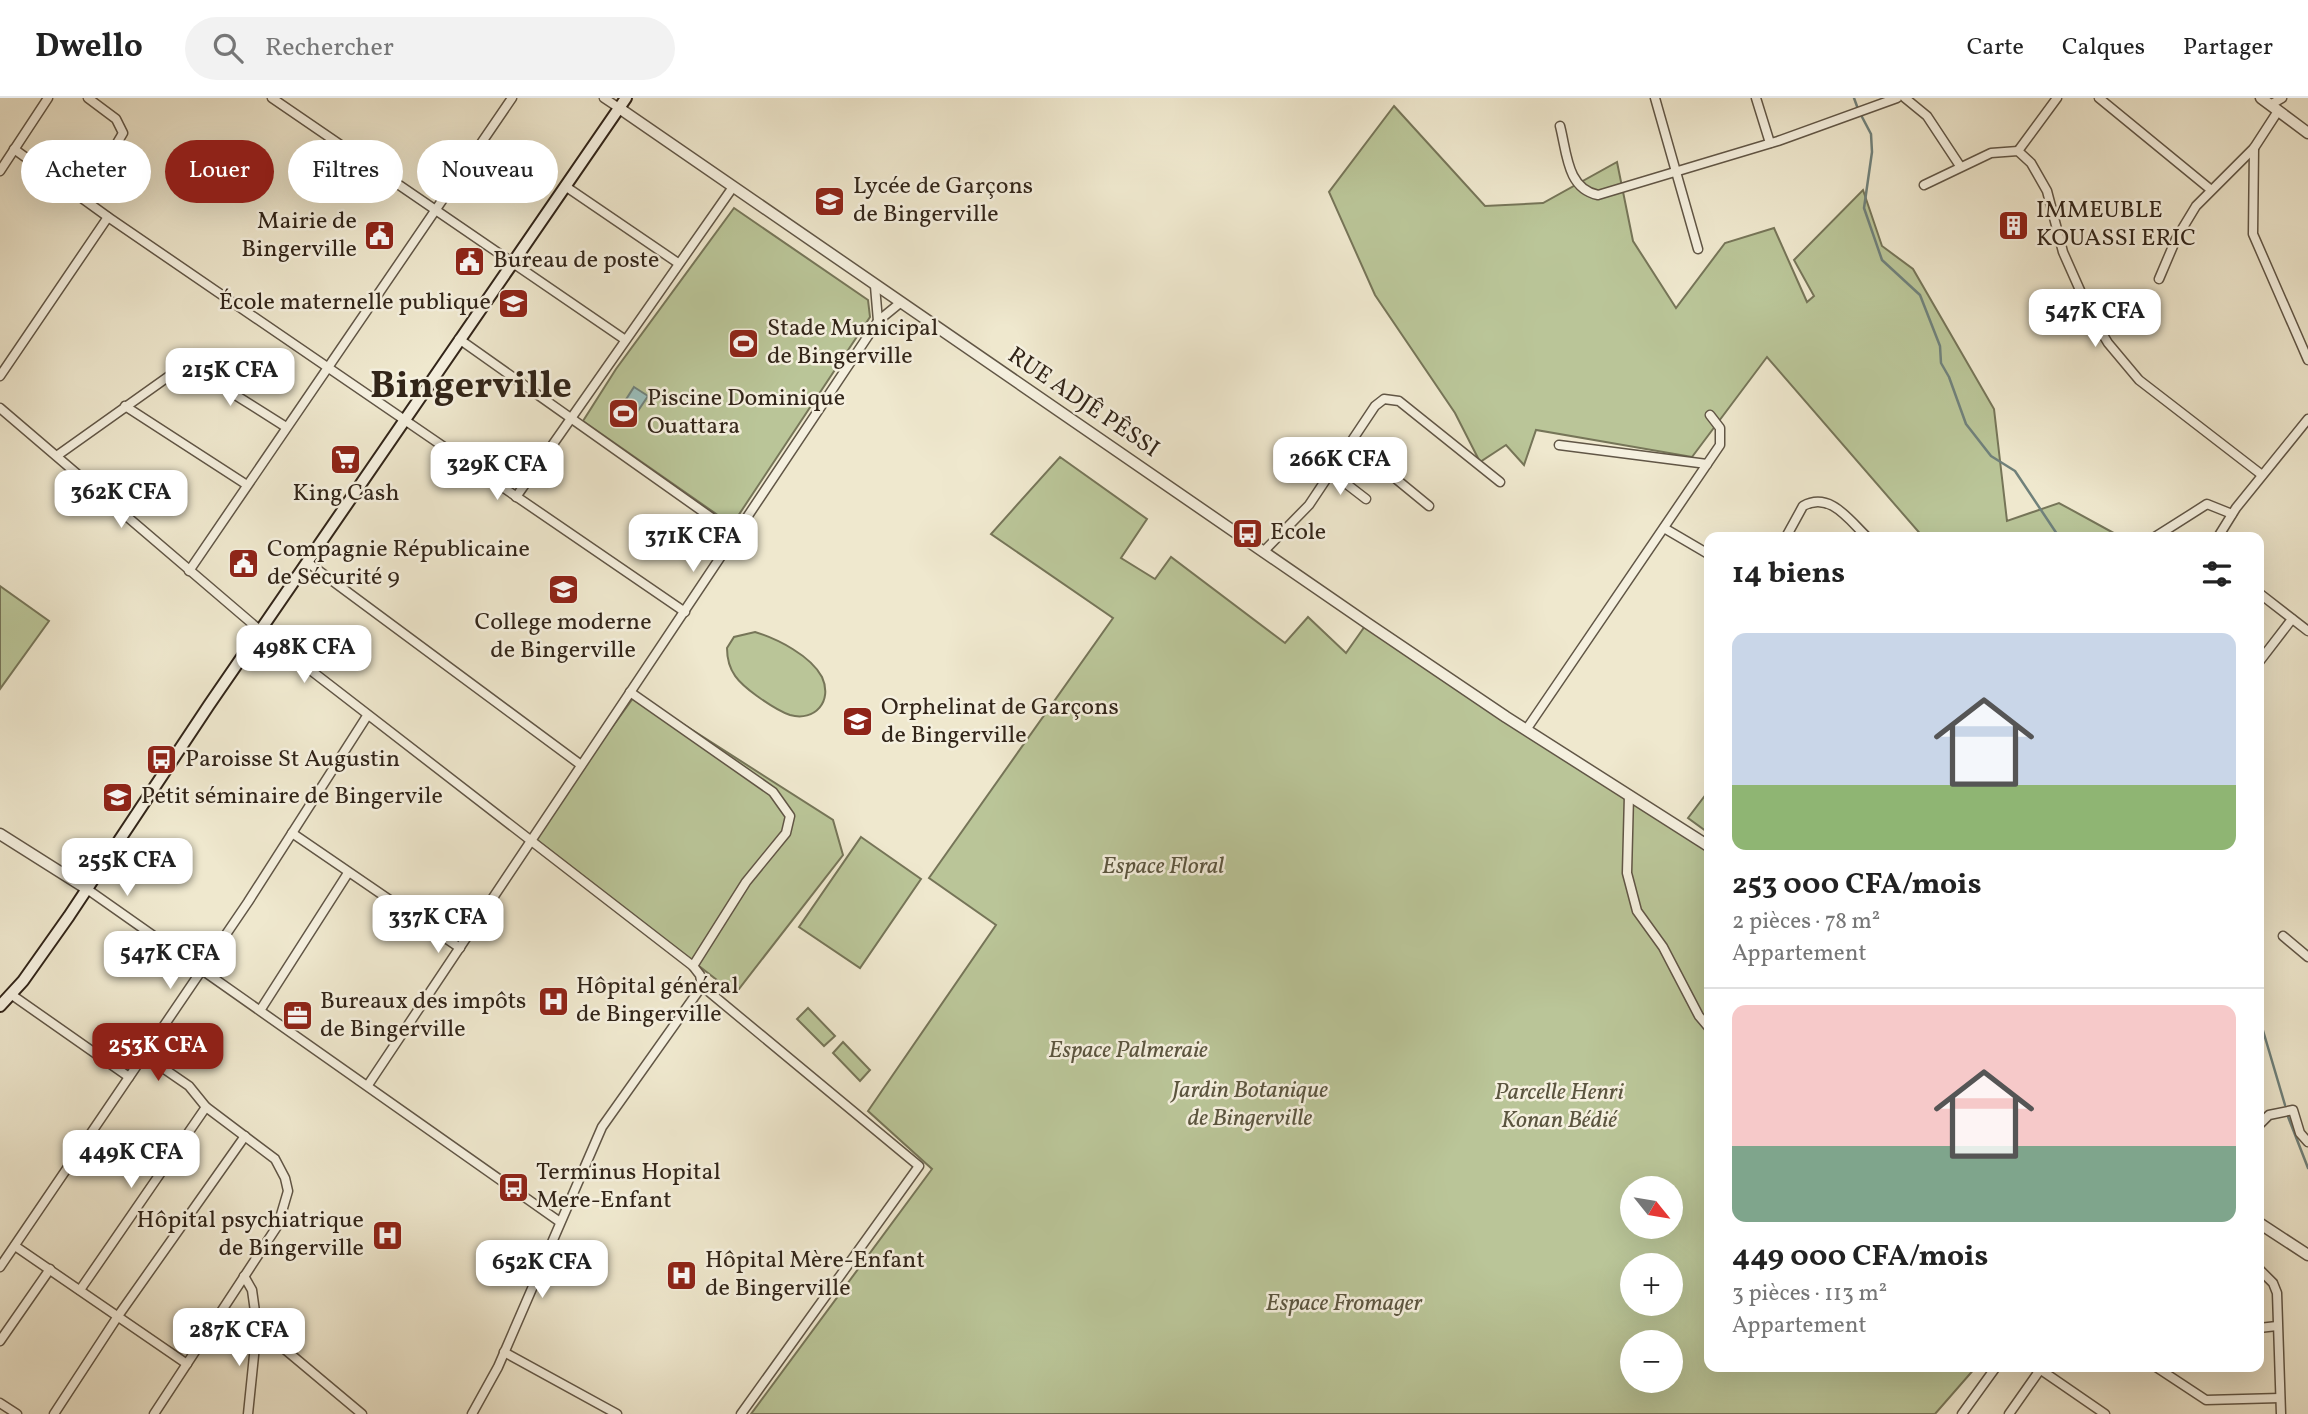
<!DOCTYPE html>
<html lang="fr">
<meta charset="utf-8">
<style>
body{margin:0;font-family:Vollkorn,serif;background:#f2f2f2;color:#222;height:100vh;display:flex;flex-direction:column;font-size:26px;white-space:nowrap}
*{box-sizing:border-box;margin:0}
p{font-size:23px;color:#767676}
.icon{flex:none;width:38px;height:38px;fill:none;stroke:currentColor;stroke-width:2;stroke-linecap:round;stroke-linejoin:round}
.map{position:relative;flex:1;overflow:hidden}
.side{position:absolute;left:1704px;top:434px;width:560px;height:840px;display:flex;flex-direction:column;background:#fff;border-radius:14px;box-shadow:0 7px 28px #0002}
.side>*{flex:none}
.guide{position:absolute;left:21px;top:42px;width:665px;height:63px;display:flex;gap:14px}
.needle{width:46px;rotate:120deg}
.tools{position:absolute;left:1620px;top:1078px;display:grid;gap:14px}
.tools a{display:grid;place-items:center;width:63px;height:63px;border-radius:50%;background:#fff;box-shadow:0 7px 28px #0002;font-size:35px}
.price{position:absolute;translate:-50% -60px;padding:0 16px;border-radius:14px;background:#fff;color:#222;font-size:23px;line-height:46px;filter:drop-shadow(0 2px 4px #0008)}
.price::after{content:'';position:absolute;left:50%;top:42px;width:21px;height:16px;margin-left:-10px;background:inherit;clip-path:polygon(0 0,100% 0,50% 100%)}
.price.on{background:#8f2418;color:#fff}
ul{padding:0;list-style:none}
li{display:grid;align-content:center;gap:14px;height:371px;padding:0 28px}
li+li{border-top:2px solid #e0e0e0}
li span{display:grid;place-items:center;height:217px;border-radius:14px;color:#555}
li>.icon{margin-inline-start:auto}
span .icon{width:126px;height:126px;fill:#fffc;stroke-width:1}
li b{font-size:30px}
h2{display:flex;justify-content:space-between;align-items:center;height:84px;padding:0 28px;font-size:30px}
.pill{padding:0 24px;border-radius:32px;background:#fff;box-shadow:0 7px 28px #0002;font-size:24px;line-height:63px}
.pill.on{background:#8f2418;color:#fff}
header{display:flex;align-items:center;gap:42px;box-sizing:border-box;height:98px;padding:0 35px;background:#fff;border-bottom:2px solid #e0e0e0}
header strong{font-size:33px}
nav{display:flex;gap:38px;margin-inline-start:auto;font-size:24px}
.search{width:490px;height:63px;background:#f2f2f2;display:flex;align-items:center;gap:18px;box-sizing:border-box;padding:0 24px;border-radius:38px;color:#767676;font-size:26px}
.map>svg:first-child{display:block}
</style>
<header>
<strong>Dwello</strong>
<div class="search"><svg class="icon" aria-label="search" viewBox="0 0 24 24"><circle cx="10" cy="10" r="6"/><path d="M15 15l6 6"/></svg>Rechercher</div>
<nav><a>Carte</a><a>Calques</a><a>Partager</a></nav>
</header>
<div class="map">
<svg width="2308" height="1316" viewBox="0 0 2308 1316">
<rect width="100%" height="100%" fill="#efe8ce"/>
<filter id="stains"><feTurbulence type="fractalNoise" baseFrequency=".00286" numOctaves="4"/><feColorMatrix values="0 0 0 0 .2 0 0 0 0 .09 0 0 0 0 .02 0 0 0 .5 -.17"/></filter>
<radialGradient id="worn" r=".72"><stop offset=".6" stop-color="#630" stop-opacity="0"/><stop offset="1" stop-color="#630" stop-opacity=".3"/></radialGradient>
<g fill="#bac598" stroke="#767558" stroke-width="2" fill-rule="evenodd">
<path d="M1394,8L1485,108L1543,105L1617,64L1633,143L1676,210L1725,145L1774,130L1807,204L1814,198L1794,162L1863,92L1882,148L1913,171L1994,311L2007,423L2059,405L2121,439H1923L1767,259L1692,359L1536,332L1524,367L1506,347L1480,364L1455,315L1375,197L1329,94Z"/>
<path d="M734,110L868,202L870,219L732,427L583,323L616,271Z"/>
<path d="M1060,359L1147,421L1121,460L1155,481L1171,459L1285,545L1308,519L1346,555L1365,528L1524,628L1710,754V1269H1976L1935,1316H751L932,1071L868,1013L996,827L929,780L1113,520L991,436ZM1633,1090H1671V1129H1633ZM1633,1167H1671V1206H1633ZM1633,1244H1671V1283H1633Z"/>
<path d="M0,488L49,523L0,591Z"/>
<path d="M755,534C778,541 811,558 822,579C833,603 815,624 790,617C778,613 767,605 757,598C739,585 727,574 727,550L734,539Z"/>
<path d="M636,596L833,722L843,757L735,896L533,739Z"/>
<path d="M1710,691V736L1688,720Z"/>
<path d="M861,739L921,781L860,870L799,829Z"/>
<path d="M808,910L835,938L824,948L797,921Z"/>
<path d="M843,944L870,972L860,983L833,955Z"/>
</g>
<path fill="#9abfbd" stroke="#70817b" stroke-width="2" d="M634,289L648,298L629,326L616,317Z"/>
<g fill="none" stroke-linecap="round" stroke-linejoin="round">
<g stroke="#70817b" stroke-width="2.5">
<path d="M1854,0L1858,11"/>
<path d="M1861,17L1871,36L1872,54L1864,110L1882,162L1920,197L1940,248L1941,265L1949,279L1966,326L1991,358L2015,373L2059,439"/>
<path d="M2259,919L2285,1007"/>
<path d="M2287,1016L2308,1070"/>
</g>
<defs>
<g id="minor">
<path d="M272,0L624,241"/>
<path d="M604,0L619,10"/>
<path d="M1655,0L1698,151"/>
<path d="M1756,0L1770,45"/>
<path d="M1905,0L1927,18L1960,68"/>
<path d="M2099,0L2210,91"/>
<path d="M2270,7L2282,0"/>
<path d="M1560,28C1567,55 1567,91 1598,97L1778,43L1897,0"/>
<path d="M2254,50L2253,136L2308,262"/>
<path d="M14,51L108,119L685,514"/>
<path d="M2018,53L2057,0"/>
<path d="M0,73L48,0"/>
<path d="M1924,87L1991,55L2018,53L2031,65L2047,93L2063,154L2091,217L2108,245L2139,282L2262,377"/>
<path d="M565,88L678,165"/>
<path d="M84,101L123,35L116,21L88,0"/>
<path d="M2159,181L2176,141L2196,108L2254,50L2278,13"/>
<path d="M875,188L878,223"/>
<path d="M459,241L736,437"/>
<path d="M0,278L108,119"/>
<path d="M125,308L247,387"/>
<path d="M0,310L269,540L693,868L700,877L702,888L919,1068L741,1316"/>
<path d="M1351,344L1429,408"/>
<path d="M1559,347L1707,366"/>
<path d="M58,357L186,266L286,329"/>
<path d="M1331,374L1366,401"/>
<path d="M516,399L733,89"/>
<path d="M1664,430L1710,457"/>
<path d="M1786,439L1803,408C1830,393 1849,422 1867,439"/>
<path d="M2155,439L2207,406L2232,416"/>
<path d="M2218,439L2236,410L2308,321"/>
<path d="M1263,454L1309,407L1375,308L1384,301L1399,303L1500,384"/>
<path d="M307,464L581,667"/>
<path d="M189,473L512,0"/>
<path d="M2259,495L2308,533"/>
<path d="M2259,564L2292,521"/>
<path d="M630,594L773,694L790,718L786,735L746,784L693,868"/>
<path d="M1526,632L1720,347V330L1710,317"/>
<path d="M1629,697L1627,775L1637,813L1663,849L1699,918L1710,931"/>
<path d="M292,735L460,850"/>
<path d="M87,791L560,1124"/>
<path d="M2283,838L2308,859"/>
<path d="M12,897L129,979"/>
<path d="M261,911L348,775"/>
<path d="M144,957L189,988L206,1009L275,1061L285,1080L288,1093L278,1127L154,1316"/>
<path d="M368,987L878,223L900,205"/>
<path d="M2259,1027L2269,1017L2293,1012L2300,1035L2308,1044"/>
<path d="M15,1148L187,1266"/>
<path d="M0,1169L248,804L367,618"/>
<path d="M2259,1171L2273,1185L2277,1195L2281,1316"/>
<path d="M244,1178L252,1192L257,1228L362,1316"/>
<path d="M80,1192L206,1009"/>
<path d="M2259,1230L2277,1228"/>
<path d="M0,1243L50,1171"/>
<path d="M504,1254L617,1316"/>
<path d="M2156,1269L2206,1302L2280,1300"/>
<path d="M2041,1272L2105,1316"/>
<path d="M0,1305L17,1316"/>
<path d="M54,1316L118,1218L245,1038"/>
<path d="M248,1316L257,1228"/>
<path d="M472,1316L498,1269L602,1029L702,888"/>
<path d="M1962,1316L1996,1269"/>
<path d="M2009,1316L2042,1269"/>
</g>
<g id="tertiary">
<path d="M2261,0L2308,35"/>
<path d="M619,10L1367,525L1506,619L1710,749"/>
<path d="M0,736L87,791"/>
<path d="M2259,1125L2308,1157"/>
</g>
<path id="secondary" d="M0,908L23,883L69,818L209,607L626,0"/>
</defs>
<use href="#minor" stroke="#615646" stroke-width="11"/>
<use href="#tertiary" stroke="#615646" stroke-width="13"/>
<use href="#secondary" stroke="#322519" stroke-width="14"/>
<use href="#minor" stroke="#f5f0df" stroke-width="8"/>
<use href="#tertiary" stroke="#f5f0df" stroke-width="10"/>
<use href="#secondary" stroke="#f5f0df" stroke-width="10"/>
</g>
<defs>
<symbol id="school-square" viewBox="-11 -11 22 22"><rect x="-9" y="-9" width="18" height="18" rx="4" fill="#8f2418" stroke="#f5f0df"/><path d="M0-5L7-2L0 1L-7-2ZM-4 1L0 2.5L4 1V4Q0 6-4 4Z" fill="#fff"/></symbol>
<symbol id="building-square" viewBox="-11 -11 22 22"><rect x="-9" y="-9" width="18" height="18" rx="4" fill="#8f2418" stroke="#f5f0df"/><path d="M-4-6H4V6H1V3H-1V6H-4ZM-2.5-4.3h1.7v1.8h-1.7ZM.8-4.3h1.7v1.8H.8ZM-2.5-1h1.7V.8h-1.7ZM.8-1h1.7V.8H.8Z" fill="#fff"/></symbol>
<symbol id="civic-square" viewBox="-11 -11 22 22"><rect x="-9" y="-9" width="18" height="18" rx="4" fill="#8f2418" stroke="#f5f0df"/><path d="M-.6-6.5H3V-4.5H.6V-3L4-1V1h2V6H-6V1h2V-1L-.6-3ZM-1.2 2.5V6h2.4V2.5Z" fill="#fff"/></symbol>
<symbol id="stadium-square" viewBox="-11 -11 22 22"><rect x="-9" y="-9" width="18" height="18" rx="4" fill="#8f2418" stroke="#f5f0df"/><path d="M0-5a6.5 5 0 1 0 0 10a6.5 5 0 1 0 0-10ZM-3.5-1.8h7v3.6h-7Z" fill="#fff"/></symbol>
<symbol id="supermarket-square" viewBox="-11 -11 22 22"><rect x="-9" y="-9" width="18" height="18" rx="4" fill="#8f2418" stroke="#f5f0df"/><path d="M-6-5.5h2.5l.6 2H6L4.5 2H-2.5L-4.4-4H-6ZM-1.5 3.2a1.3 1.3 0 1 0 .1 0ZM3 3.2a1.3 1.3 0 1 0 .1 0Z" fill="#fff"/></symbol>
<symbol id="bus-square" viewBox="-11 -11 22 22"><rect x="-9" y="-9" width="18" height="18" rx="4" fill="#8f2418" stroke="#f5f0df"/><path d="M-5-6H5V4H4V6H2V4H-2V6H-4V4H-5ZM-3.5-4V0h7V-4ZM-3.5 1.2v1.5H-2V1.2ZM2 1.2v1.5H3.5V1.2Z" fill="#fff"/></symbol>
<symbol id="university-square" viewBox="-11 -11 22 22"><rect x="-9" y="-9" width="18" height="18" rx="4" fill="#8f2418" stroke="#f5f0df"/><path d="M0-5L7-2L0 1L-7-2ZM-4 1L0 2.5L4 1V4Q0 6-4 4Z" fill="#fff"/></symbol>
<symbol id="hospital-square" viewBox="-11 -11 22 22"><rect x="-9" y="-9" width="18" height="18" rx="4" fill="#8f2418" stroke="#f5f0df"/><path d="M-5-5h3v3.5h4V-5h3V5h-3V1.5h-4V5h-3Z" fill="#fff"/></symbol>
<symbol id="office-square" viewBox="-11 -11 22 22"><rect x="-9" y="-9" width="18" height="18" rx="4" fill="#8f2418" stroke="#f5f0df"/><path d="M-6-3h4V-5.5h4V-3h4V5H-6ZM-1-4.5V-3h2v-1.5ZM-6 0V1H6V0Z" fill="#fff"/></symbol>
</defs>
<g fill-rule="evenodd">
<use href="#school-square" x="812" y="86" width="35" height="35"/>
<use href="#building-square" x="1996" y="110" width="35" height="35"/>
<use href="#civic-square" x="362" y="120" width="35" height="35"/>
<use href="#civic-square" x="452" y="146" width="35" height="35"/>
<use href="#school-square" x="496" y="188" width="35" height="35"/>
<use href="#stadium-square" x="726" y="228" width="35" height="35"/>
<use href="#stadium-square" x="606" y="298" width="35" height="35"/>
<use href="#supermarket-square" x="328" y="344" width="35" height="35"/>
<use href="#bus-square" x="1230" y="418" width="35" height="35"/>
<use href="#civic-square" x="226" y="448" width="35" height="35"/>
<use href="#school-square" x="546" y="474" width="35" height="35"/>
<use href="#school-square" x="840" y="606" width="35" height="35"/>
<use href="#bus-square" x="144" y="644" width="35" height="35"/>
<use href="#university-square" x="100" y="682" width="35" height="35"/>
<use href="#hospital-square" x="536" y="886" width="35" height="35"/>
<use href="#office-square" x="280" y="900" width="35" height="35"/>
<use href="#bus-square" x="496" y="1072" width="35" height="35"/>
<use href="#hospital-square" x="370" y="1120" width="35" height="35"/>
<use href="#hospital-square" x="664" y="1160" width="35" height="35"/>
</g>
<g text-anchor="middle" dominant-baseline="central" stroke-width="5" stroke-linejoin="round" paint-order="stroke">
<g font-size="24" fill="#322519" stroke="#f5f0df" text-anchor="start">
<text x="853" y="89">Lycée de Garçons<tspan x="853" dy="28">de Bingerville</tspan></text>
<text x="2036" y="113">IMMEUBLE<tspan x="2036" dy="28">KOUASSI ERIC</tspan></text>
<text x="357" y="124" text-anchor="end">Mairie de<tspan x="357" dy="28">Bingerville</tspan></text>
<text x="493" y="163">Bureau de poste</text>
<text x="491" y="205" text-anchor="end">École maternelle publique</text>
<text x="767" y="231">Stade Municipal<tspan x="767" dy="28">de Bingerville</tspan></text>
<text x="647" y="301">Piscine Dominique<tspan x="647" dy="28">Ouattara</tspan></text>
<text x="346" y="396" text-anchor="middle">King Cash</text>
<text x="1270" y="435">Ecole</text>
<text x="267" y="452">Compagnie Républicaine<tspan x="267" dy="28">de Sécurité 9</tspan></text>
<text x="563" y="525" text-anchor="middle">College moderne<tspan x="563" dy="28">de Bingerville</tspan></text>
<text x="881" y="610">Orphelinat de Garçons<tspan x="881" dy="28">de Bingerville</tspan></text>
<text x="185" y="662">Paroisse St Augustin</text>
<text x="141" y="699">Petit séminaire de Bingervile</text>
<text x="576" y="889">Hôpital général<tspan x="576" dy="28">de Bingerville</tspan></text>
<text x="320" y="904">Bureaux des impôts<tspan x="320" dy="28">de Bingerville</tspan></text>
<text x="536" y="1075">Terminus Hopital<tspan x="536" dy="28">Mere-Enfant</tspan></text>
<text x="364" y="1123" text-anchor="end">Hôpital psychiatrique<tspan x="364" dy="28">de Bingerville</tspan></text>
<text x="705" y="1163">Hôpital Mère-Enfant<tspan x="705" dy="28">de Bingerville</tspan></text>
</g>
<g font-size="24" fill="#322519" stroke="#f5f0df">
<text transform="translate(1083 305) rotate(34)">RUE ADJÊ PÊSSI</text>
</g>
<g font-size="24" font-style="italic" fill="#5b553f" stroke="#f5f0df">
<text x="1163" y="769">Espace Floral</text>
<text x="1128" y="953">Espace Palmeraie</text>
<text x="1250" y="993">Jardin Botanique<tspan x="1250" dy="28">de Bingerville</tspan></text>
<text x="1559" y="995">Parcelle Henri<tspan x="1559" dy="28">Konan Bédié</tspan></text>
<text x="1344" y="1206">Espace Fromager</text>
</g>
<g font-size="38" font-weight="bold" fill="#322519" stroke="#f5f0df">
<text x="471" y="289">Bingerville</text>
</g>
</g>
<rect width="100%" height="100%" filter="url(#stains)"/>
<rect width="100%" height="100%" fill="url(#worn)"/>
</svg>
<div class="tools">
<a><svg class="needle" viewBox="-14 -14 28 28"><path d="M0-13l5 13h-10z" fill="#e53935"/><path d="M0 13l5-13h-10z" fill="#767676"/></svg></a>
<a>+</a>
<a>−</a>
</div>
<b class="price" style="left:2095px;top:251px">547K CFA</b>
<b class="price" style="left:230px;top:310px">215K CFA</b>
<b class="price" style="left:1340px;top:399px">266K CFA</b>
<b class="price" style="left:497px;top:404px">329K CFA</b>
<b class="price" style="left:121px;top:432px">362K CFA</b>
<b class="price" style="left:693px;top:476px">371K CFA</b>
<b class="price" style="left:304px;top:587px">498K CFA</b>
<b class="price" style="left:127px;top:800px">255K CFA</b>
<b class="price" style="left:438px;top:857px">337K CFA</b>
<b class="price" style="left:170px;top:893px">547K CFA</b>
<b class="price on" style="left:158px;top:985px">253K CFA</b>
<b class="price" style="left:131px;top:1092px">449K CFA</b>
<b class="price" style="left:542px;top:1202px">652K CFA</b>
<b class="price" style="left:239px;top:1270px">287K CFA</b>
<div class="guide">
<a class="pill">Acheter</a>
<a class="pill on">Louer</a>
<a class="pill">Filtres</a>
<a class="pill">Nouveau</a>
</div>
<section class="side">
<h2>14 biens<svg class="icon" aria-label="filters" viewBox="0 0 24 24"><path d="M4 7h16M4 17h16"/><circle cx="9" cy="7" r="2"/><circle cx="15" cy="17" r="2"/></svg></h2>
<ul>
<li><span style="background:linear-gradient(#c9d6e8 70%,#8fb573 0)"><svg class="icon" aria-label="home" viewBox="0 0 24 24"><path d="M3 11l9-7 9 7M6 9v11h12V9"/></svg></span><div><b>253 000 CFA/mois</b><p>2 pièces · 78 m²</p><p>Appartement</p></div></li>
<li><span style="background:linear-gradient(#f6c9c9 65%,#7fa58c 0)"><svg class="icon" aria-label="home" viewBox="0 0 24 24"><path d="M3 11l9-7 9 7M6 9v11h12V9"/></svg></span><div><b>449 000 CFA/mois</b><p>3 pièces · 113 m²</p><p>Appartement</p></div></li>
</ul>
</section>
</div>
